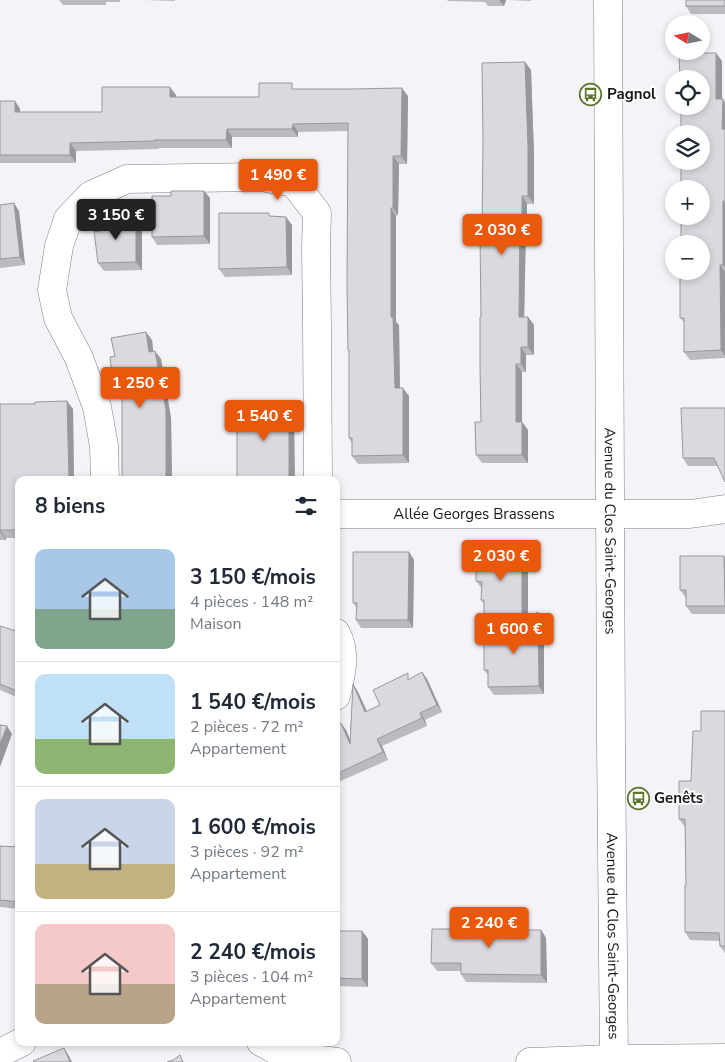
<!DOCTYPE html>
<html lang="fr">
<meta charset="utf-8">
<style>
body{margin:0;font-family:"Nunito Sans",sans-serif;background:#f2f2f3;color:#1f2937;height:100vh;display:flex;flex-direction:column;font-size:19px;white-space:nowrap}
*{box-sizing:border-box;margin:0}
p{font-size:16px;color:#747a83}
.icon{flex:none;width:28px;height:28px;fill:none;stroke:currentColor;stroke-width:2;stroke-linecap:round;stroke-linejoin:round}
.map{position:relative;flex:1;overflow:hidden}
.drawer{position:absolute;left:15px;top:476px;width:325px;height:570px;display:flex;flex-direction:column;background:#fff;border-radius:10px;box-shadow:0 2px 8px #0003}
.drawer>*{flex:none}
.needle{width:32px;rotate:280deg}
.fabs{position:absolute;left:665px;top:15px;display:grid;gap:10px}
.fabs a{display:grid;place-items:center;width:45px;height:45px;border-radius:50%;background:#fff;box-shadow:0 2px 8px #0003;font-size:25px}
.price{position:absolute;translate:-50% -42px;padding:0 11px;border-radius:5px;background:#ea580c;color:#fff;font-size:16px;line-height:32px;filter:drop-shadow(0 1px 2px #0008)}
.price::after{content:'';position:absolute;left:50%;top:30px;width:15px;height:11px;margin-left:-8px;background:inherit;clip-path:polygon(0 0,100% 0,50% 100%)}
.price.active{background:#222;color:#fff}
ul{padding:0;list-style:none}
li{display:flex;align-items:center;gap:15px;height:125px;padding:0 20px}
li+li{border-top:1px solid #e0e1e3}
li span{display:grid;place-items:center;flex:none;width:140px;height:100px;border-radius:10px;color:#555}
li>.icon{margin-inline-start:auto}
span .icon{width:60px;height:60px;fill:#fffc;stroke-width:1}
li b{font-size:21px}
h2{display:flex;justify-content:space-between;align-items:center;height:60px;padding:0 20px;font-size:21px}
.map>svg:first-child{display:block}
</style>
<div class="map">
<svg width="725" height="1062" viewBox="0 0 725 1062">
<rect width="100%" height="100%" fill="#f5f2f8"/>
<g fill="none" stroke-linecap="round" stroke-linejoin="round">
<defs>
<g id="minor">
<path d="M105,480L104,446L97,407L79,358L58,318L52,290L59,246L68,219L91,195L127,179L261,177L294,183L317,213L316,249L317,325L318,480"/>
<path id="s1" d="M336,514H690L725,509"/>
<path d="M336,633C347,653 341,675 336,696"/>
<path d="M261,1042L287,1056L337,1062"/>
<path d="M0,1053L22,1042"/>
<path d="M530,1062L614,1059"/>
</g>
<g id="tertiary">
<path id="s2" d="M608,0L611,743L614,1062"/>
<path d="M614,1059L725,1058"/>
</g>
</defs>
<use href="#minor" stroke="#7f7c82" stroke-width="29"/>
<use href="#tertiary" stroke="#7f7c82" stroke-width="29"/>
<use href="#minor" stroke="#fff" stroke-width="28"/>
<use href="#tertiary" stroke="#fff" stroke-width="28"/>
</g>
<g fill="#bcbac0">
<path d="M59,0H120V2H106V5H63Z"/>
<path d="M145,0H175V1Z"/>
<path d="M447,0H531V1L506,0L504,6H488L485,2L448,1Z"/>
<path d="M725,0V14H691L686,6Z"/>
<path d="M722,61V99L725,103V358L690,360L684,352V322L680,318Z"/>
<path d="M525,62L531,70L534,155V204H527V225H526L524,317H528L534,325V355H526V372H522V422L528,430V463H482L476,455L481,422L482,233Z"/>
<path d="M296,89L408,96L407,164H399L398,215L396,216V322L399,325L400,388L409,396V463L358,464L352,456V443L349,438V352L348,350V131L298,132V137H232V148H159V149L76,151V163H0V101H15L20,109V112H102L176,95V97H259Z"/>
<path d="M204,191L210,198V244L157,245L152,237L171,196Z"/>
<path d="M0,205L19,211L25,265L0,268Z"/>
<path d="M272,217L292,225V275L225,277L219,269Z"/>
<path d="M136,219L142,227V270L104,271L98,263L99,232Z"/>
<path d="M152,340L153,351L161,359L171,418L172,480H122V399H120L114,391L115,356Z"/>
<path d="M67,401L73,409L74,480H19V538H6V540H0V404H35Z"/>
<path d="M725,408L718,466H688L683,458Z"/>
<path d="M409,552L414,560L413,628H361L356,620L357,608L353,603Z"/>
<path d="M528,556V617L544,620V694L494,695L488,687V675L484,670L508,627H489L484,619V604L481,600L482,589L476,581Z"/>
<path d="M725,558V614H692L686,606V598L680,590Z"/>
<path d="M0,626L19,632V698L0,690Z"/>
<path d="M422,672L427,679L442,712L425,720L427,726L382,746L388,760L336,783V725L346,730L350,740L353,684L358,692L367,711L380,705L411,678Z"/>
<path d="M725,711V953L720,946V941L690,940L685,932L686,885L685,827L679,819L691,781L701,731Z"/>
<path d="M0,846L19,847V909L0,907Z"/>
<path d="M518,924L522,930H541L546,938L547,983L466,982L461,974V971H437L431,963L461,929Z"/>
<path d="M336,931H362L368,939V987L336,986Z"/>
</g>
<g fill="#99979c">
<path d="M499,0H506L504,6Z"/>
<path d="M716,53L722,61V107L716,99Z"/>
<path d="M525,62L531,70L534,155V204L528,196Z"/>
<path d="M170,87L176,95V105L170,97Z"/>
<path d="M402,88L408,96L407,164L401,156Z"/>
<path d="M723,99L725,103V133L722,129Z"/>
<path d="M15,101L20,109V120L15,112Z"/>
<path d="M293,124L298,132V137L292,129Z"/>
<path d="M227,129L232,137V148L226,140Z"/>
<path d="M70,143L76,151V163L70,155Z"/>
<path d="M393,156L399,164L398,215L393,208Z"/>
<path d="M204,191L210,198V244L204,236Z"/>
<path d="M522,196L527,204V225L522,217Z"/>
<path d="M723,201L725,203V268L723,265Z"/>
<path d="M14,203L19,211L25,265L20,257Z"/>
<path d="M391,208L396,216V322L399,325L400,396L395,388L391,317Z"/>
<path d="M286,217L292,225V275L287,267Z"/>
<path d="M520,217L526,225L524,325L519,317Z"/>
<path d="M136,219L142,227V270L136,262Z"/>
<path d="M720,265L725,272V356L721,350Z"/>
<path d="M528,317L534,325V355L528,347Z"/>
<path d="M146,332L152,340L154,359L149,352Z"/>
<path d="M521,347L526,355V372L521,364Z"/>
<path d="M155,351L161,359L171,418L172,480H166Z"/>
<path d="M516,364L522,372V430L516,422Z"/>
<path d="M403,388L409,396V463L403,455Z"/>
<path d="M67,401L73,409L74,480H69Z"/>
<path d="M289,401L294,409L295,480H289Z"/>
<path d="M522,422L528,430V463L522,455Z"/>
<path d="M0,530L6,538V540L0,532Z"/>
<path d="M522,548L528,556V627L522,619Z"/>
<path d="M409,552L414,560L413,628L408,620Z"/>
<path d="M724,556L725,558V606Z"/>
<path d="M538,612L544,620V694L539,686Z"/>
<path d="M422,672L427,679L442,712L437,705Z"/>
<path d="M19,674V694L17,691Z"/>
<path d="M353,684L358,692L370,719L365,712Z"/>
<path d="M420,713L425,720L427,726L422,718Z"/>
<path d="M341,723L346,730L355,751L350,744Z"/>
<path d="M7,726L12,734L0,767V744Z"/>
<path d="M377,739L382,746L388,760L383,752Z"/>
<path d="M541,930L546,938L547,983L541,975Z"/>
<path d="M362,931L368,939V987L362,979Z"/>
<path d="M64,1048L69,1056L72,1062H70Z"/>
</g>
<g fill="#dbd8df" stroke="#99979c">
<rect x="686" y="0" width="39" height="6"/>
<path d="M679,53H716V99H723L722,129H725V201H723V265H720L721,350L684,352V318H680V271H701V244H681V216H701V189H681V161H701V134H681V106H701V79H680Z"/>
<path d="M525,62L528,147V196H522V217H520L519,317H528V347H521V364H516V422H522V455H476L475,422H481L480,367V317H481L480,233H482L483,141L482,63Z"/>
<path d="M259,83H292V89H351L402,88L401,156H393V208H391V317H393L395,388H403V455L352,456V438H349V350H348L347,284L348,123L293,124L292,129H227L226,140H154V141L70,143V155H0V101H15V112H102V87H170V97H259Z"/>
<path d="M171,191H204V236L152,237V196H171Z"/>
<path d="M14,203L20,257L0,259V205Z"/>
<path d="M219,213H269V216L286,217L287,267L219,269Z"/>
<path d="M98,219H136V262L98,263L94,231L99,232Z"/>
<path d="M146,332L149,352L155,351L166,410V480H122V390L114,391L110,357L115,356L111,338Z"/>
<path d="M67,401L69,480H19V530H0V532V404H35V402Z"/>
<path d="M257,401H289V480H237V408H256Z"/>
<path d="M681,408H725V482L714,458H683Z"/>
<path d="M476,548H522V619H484V600H481L482,582L476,581Z"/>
<path d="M353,552H409L408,620H356L357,603H353Z"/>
<path d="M680,556H724L725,606H686V590H680Z"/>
<path d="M538,612L539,686L488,687V670H484V640Z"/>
<path d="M0,626L19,632V674L17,691L0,684Z"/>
<path d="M422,672L437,705L420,713L422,718L377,739L383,752L336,774V725L341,723L350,744L353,684L365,712L380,705L373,690L408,673V680Z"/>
<path d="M701,711H725V946H720L719,933L685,932V885H686L685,819H679V781H691L693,731H701Z"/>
<path d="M0,725L7,726L0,744Z"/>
<path d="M0,846L19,847V902L0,900Z"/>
<path d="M461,924H518V930H541V975L461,974V963H431L432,929H461Z"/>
<path d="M336,931H362V979L336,978Z"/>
<path d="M64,1048L70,1062H34L33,1061Z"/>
<path d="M180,1055L183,1062H167L173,1060Z"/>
</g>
<defs>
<symbol id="bus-ring" viewBox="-11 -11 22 22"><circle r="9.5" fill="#fff" stroke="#5b7629" stroke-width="1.5"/><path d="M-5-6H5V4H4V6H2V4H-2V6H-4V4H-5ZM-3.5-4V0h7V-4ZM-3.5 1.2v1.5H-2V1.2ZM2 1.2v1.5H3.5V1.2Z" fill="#5b7629"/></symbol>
</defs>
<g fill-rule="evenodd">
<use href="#bus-ring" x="578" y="82" width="25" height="25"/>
<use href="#bus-ring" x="626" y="786" width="25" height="25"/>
</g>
<g text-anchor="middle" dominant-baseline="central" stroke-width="4" stroke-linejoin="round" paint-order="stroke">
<g font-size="15" font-weight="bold" fill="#171618" stroke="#fff" text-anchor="start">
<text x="607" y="94">Pagnol</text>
<text x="654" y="798">Genêts</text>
</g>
<g font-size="15" fill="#171618" stroke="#fff">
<text stroke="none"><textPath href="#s1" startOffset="138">Allée Georges Brassens</textPath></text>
<text stroke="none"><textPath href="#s2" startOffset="531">Avenue du Clos Saint-Georges</textPath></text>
<text stroke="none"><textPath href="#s2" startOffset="936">Avenue du Clos Saint-Georges</textPath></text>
</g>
</g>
</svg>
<div class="fabs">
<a><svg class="needle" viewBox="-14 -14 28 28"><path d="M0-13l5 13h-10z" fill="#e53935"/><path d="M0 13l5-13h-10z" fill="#747a83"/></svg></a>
<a><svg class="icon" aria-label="locate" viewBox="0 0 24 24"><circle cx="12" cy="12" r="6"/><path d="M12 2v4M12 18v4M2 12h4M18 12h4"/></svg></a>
<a><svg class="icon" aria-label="layers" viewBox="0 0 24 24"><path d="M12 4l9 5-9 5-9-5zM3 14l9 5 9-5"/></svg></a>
<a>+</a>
<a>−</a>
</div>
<b class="price" style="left:278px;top:201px">1 490 €</b>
<b class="price active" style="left:116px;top:241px">3 150 €</b>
<b class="price" style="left:502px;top:256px">2 030 €</b>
<b class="price" style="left:140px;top:409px">1 250 €</b>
<b class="price" style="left:264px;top:442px">1 540 €</b>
<b class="price" style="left:501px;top:582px">2 030 €</b>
<b class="price" style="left:514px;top:655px">1 600 €</b>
<b class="price" style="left:489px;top:949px">2 240 €</b>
<section class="drawer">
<h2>8 biens<svg class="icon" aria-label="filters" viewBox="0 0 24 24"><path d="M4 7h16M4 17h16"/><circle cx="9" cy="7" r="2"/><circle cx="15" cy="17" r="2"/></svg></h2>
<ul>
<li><span style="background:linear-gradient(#a9c7e8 60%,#7fa58c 0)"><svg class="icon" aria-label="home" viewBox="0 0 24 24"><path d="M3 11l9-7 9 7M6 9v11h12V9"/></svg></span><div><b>3 150 €/mois</b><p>4 pièces · 148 m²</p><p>Maison</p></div></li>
<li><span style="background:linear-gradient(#bfe0f5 65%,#8fb573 0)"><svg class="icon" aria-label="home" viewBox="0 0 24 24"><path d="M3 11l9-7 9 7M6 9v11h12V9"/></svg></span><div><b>1 540 €/mois</b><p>2 pièces · 72 m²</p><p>Appartement</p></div></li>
<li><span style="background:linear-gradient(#c9d6e8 65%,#c2b280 0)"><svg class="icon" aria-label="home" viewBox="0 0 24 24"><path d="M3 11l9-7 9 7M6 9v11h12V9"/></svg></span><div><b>1 600 €/mois</b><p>3 pièces · 92 m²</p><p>Appartement</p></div></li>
<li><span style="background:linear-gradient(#f6c9c9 60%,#b9a48a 0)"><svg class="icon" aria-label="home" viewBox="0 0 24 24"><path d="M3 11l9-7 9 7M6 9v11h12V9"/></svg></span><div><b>2 240 €/mois</b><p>3 pièces · 104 m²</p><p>Appartement</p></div></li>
</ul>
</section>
</div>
